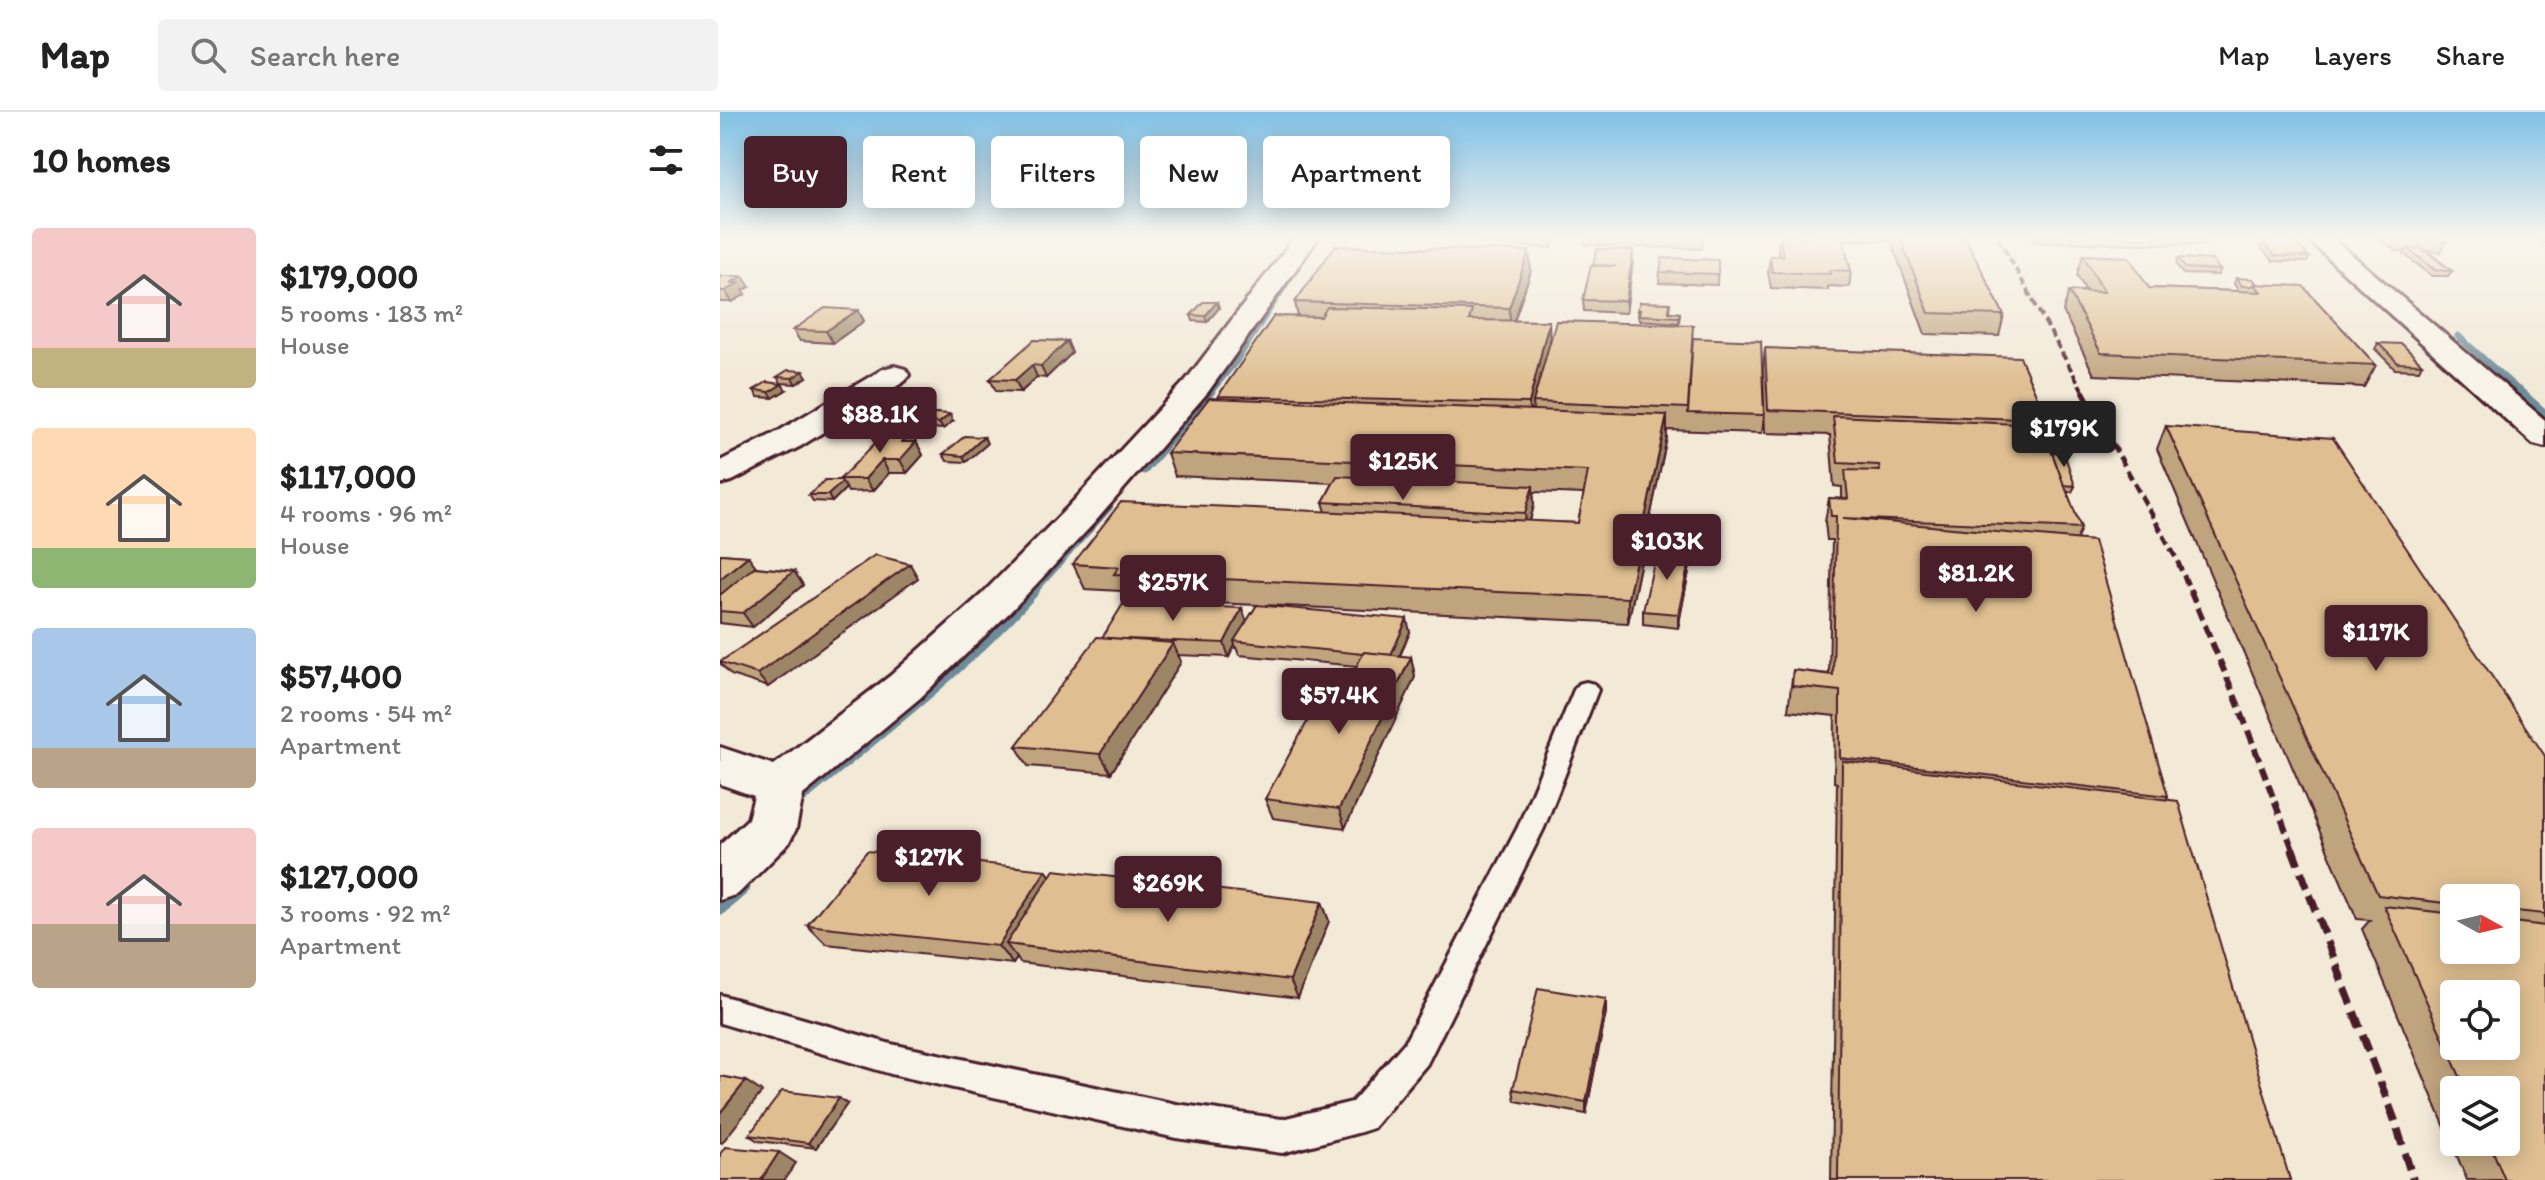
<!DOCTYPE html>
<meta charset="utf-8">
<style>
body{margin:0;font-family:Itim,sans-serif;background:#f2f2f2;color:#222;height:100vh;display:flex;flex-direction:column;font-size:30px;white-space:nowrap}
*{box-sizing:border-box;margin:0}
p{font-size:26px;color:#767676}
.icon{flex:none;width:44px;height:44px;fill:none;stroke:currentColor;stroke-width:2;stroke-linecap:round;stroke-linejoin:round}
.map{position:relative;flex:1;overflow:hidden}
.side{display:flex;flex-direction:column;background:#fff;width:720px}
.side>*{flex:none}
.hud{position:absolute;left:24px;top:24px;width:760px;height:72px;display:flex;gap:16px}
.needle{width:52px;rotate:98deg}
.tools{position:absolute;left:1720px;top:772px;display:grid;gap:16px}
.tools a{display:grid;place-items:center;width:80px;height:80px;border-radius:8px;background:#fff;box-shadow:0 4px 20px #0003;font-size:40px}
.price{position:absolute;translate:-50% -68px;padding:0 18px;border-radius:8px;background:#4a1f2b;color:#fff;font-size:26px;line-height:52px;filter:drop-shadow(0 2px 4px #0008)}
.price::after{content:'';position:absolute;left:50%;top:48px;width:24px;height:18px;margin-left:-12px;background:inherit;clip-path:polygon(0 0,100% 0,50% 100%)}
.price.current{background:#222;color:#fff}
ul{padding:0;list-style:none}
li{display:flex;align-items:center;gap:24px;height:200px;padding:0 32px}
li span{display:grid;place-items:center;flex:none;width:224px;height:160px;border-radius:8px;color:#555}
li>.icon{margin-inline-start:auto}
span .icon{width:96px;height:96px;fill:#fffc;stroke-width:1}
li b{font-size:34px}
h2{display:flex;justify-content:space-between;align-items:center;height:96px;padding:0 32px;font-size:34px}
.tag{padding:0 28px;border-radius:8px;background:#fff;box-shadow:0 4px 20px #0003;font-size:28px;line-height:72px}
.tag.current{background:#4a1f2b;color:#fff}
header{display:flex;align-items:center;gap:48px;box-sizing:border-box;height:112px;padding:0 40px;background:#fff;border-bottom:2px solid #e0e0e0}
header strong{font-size:38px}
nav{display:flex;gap:44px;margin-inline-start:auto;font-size:28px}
.search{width:560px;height:72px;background:#f2f2f2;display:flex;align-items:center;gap:20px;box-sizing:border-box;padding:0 28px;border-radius:8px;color:#767676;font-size:30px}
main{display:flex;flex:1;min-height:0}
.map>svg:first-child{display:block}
</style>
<header>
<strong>Map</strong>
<div class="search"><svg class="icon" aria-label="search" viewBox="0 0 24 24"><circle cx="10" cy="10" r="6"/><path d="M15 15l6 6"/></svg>Search here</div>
<nav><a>Map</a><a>Layers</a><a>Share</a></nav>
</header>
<main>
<section class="side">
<h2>10 homes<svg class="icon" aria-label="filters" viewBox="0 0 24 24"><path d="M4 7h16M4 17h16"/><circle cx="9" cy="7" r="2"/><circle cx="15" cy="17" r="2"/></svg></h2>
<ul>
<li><span style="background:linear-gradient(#f6c9c9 75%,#c2b280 0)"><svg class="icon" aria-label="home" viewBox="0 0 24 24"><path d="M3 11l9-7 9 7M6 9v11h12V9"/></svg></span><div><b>$179,000</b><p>5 rooms · 183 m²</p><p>House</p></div></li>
<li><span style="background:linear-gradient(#ffd9b3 75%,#8fb573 0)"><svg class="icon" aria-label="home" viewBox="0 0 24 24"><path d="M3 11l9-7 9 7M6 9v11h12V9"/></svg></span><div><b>$117,000</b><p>4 rooms · 96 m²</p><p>House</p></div></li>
<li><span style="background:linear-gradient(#a9c7e8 75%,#b9a48a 0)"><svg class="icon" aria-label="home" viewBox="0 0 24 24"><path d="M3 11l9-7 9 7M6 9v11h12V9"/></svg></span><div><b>$57,400</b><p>2 rooms · 54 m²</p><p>Apartment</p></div></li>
<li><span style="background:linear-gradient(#f6c9c9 60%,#b9a48a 0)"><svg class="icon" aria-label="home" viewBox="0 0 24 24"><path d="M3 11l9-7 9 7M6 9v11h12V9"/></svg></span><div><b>$127,000</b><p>3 rooms · 92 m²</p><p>Apartment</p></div></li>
</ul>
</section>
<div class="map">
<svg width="1825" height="1068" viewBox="0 0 1825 1068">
<rect width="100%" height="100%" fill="#f2e9d7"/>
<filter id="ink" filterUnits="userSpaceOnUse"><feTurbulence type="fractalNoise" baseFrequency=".0125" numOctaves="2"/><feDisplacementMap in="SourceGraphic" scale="16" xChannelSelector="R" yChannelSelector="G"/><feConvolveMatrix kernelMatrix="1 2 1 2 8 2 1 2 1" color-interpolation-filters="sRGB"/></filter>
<g filter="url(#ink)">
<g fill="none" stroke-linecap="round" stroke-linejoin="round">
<g stroke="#6d8c99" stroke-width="7">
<path d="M1738,224L1801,281"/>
<path d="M489,281L515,250L572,162"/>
</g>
<g stroke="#6d8c99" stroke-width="9">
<path d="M1799,279L1825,302"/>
<path d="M424,358L491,279"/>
<path d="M312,480L389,394"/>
</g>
<path stroke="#6d8c99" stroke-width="12" d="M75,694L78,688C159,621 244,557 314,478"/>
<path stroke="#6d8c99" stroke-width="15" d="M0,795L23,775"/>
<defs>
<path id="service" d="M866,570L874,572L878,578L824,716L707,952L653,1016L641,1020L562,1041L456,1026L171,962L0,911V883L171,932L456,992L562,1007L632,990L685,930L798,715L854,578L858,572Z"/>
<g id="minor">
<path d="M575,125H599L488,280L373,412L290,500L200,586L83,683L76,717L69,731L18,782L0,788V733L28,707L34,684L0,672V635L54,653L170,564L262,482L347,396L466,268Z"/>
<path d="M1585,125H1611L1825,308V335L1813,332Z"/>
<path d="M174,254L185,257L189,263L185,269L81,334L12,369L0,372V349L57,320L163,257Z"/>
</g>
</defs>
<use href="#service" stroke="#4a1f2b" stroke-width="6"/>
<use href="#minor" stroke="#4a1f2b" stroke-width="6"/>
<use href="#service" fill="#f7f3e8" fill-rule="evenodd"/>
<use href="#minor" fill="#f7f3e8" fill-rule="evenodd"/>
<path stroke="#4a1f2b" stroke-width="4" stroke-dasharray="8 4" stroke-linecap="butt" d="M1278,125L1364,281"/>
<path stroke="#4a1f2b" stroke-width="5" stroke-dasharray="10 5" stroke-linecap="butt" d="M1363,279L1456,446L1471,480"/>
<path stroke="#4a1f2b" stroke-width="6" stroke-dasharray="13 6" stroke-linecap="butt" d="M1470,478L1518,592L1573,738"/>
<path stroke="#4a1f2b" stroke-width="8" stroke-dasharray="17 8" stroke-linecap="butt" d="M1572,736L1675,1009L1693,1068"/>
</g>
<g fill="#c0a47e" stroke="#4a1f2b" stroke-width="2" fill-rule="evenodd">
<path d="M759,125H836V128L832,136L760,132Z"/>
<path d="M865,125H983L982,137L865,133Z"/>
<path d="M1059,125H1245L1284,203L1279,224L1205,222L1171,129L1123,128L1131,159L1129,175L1108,174V178L1051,176L1048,160L1050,144H1059L1058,138Z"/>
<path d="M1312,125H1489L1485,133L1315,130Z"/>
<path d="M1658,125H1721L1726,129L1721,140L1707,139L1732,159L1728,164H1712L1684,142L1686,139H1676Z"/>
<path d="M1815,125H1825V131Z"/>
<path d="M1540,128L1589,145L1587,150L1553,149L1538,133Z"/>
<path d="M1363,143L1429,176L1519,179L1514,172L1516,166L1537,172L1656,253L1644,275L1374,263L1343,199L1349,179H1366L1357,163Z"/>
<path d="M1458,146L1500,158L1498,163L1463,162L1456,152Z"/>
<path d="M998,148L997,173L939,171L940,160Z"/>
<path d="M913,149L906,201L864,199L863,188L873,153Z"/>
<path d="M811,159L794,209L830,231L973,226L1044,303L1042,321L947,318V325L908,511L545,493L690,520L680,544L691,545L695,565L625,716L553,706L545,687L616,593L637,554L519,543L515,533L509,545L458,543L461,550L391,661L308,654L296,634L382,526L527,509L537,493L405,487L401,479L365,477L353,452L606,400L603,390L613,371L455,364L447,341L499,286L498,284L578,205L575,190ZM813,380L864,382L858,411L810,409L814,393Z"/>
<path d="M0,164L30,175L23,178L26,182L12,190H0Z"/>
<path d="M497,190L499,196L487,210L473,209L471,203Z"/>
<path d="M138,198L144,209L113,231L80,229L73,218Z"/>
<path d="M917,198L960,201L959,211L919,208Z"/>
<path d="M347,229L352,241L326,266L317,265L301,280L276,279L270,267Z"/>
<path d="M1658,231L1702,252L1699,258L1675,257L1655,237Z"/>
<path d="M1045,236L1327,308L1324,320L1332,340L1355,374L1352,380H1347L1361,416L1357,427L1448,684L1446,688L1570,1068H1111L1117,671L1114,670L1115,604L1068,599L1073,558L1109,562L1112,428H1107L1105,410L1109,386L1122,387V375L1114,374L1110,323L1045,321L1043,258Z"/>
<path d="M83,259L87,265L76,272L61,271L57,265Z"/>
<path d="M34,278H66L53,286L38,285Z"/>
<path d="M205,309H233L223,317L209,316Z"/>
<path d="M1446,314L1825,644V1068H1747L1642,817L1650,808L1637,807L1437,337ZM1734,786H1786V838H1734ZM1734,978H1786V1030H1734Z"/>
<path d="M191,320L203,343L187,361H169L153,379L128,380L126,376L112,390L93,389L89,383L121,368L120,367Z"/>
<path d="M264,325L267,332L246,350L227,349L223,342Z"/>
<path d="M971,441L970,454L958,516L923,512V499Z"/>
<path d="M0,442L28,444L36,455L74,459L83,473L33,515L0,511Z"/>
<path d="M198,466L48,575L11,563L0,551V549Z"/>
<path d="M326,758L330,764L602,790L609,809L578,886L300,851L297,846L293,852L106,832L87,813Z"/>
<path d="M886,887V900L866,1002L795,989L793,977Z"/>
<path d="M127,992L96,1036L38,1029L29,1023Z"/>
</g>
<g fill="#9c8666" stroke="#4a1f2b" stroke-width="2">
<path d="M832,125H836V128L832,136Z"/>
<path d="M913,138V149L906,201V189Z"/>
<path d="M809,139L811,159L791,217L789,196Z"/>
<path d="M23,164L30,175L23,178L26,182L12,190L5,179L10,171Z"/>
<path d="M497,190L499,196L487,210L485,204Z"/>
<path d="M138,198L144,209L113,231L106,219Z"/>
<path d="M829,209L830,231L813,290L814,301L811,314L809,291Z"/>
<path d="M347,229L352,241L326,266L321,254Z"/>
<path d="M312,253L317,265L301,280L295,268Z"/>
<path d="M83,259L87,265L76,272L72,266Z"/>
<path d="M62,272L66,278L53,286L49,280Z"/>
<path d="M230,302L233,309L223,317L219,311Z"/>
<path d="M947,303V325L908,511V486Z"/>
<path d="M191,320L203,343L187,361L180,348L182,330Z"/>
<path d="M264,325L267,332L246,350L243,344Z"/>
<path d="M162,348L169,361L153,379L145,367Z"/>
<path d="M122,370L126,376L112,390L108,383Z"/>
<path d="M813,374L814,393L807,420L805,401Z"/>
<path d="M971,441L970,454L958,516V502Z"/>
<path d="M28,444L38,457L0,489V467Z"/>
<path d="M190,452L198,466L48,575L37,562Z"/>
<path d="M74,459L83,473L33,515L23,501Z"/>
<path d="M522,496L527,510L514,529L515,533L509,545L504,531Z"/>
<path d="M687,507L690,520L673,558L670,545Z"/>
<path d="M453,531L461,550L391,661L380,642Z"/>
<path d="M691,545L695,565L625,716L619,697Z"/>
<path d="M326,758L339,777L286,832L297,846L293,852L278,834Z"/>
<path d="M602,790L609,809L578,886L570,868Z"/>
<path d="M886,887V900L866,1002V990Z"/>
<path d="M26,969L42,980L2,1031L0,1030V1001Z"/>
<path d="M119,986L127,992L96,1036L88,1031Z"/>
<path d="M59,1040L76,1051L64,1068H41Z"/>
</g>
<g fill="#dfbf92" stroke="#4a1f2b" stroke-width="2" fill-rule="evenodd">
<path d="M932,125H983L982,127Z"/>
<path d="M1060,125H1122L1131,159L1109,158L1110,162L1052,160L1050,144H1063Z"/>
<path d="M1180,125H1245L1284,203L1209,201Z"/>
<path d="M1677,125H1721L1726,129L1682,128Z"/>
<path d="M1540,128L1574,129L1589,145L1555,144Z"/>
<path d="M615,134L809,139L789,196L575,190Z"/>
<path d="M1687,136L1703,137L1732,159L1715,158Z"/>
<path d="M877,137L913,138L906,189L863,188L871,154H896L873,153Z"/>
<path d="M1363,143L1409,145L1429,176L1541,180L1534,172L1583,174L1656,253L1381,241L1349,179L1384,180Z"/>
<path d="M942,146L998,148V162L940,160Z"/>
<path d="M1458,146L1492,148L1500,158L1465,156Z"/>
<path d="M0,164H23L10,171H19L5,179H0Z"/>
<path d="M1516,166L1533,167L1537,172H1534L1533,174H1522Z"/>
<path d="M483,190H497L485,204L471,203Z"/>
<path d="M920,190L950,191L949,200L960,201L959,205L919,203L920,198H917Z"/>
<path d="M607,195L752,198L749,208L829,209L809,291L498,284L554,204L601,205Z"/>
<path d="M105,196L138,198L106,219L73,218Z"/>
<path d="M836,209L973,213L968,296L813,290Z"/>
<path d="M973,226L1041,229L1044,303L968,301Z"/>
<path d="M314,228L347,229L321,254L312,253L295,268L270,267Z"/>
<path d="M1658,231L1682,232L1702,252L1678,251Z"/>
<path d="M1045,236L1300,245L1327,308L1048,298Z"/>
<path d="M68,258L83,259L72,266L57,265Z"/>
<path d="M47,270L62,272L49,280L34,278Z"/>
<path d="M489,286L947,303L908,486L394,462L399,455L353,452L401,390L858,411L868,359L447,341Z"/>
<path d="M216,301L230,302L219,311L205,309Z"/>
<path d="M1113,304L1321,313L1361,416L1123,406L1374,429L1448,684L1120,646V579L1072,574L1073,558L1113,563L1116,404H1111L1109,386L1128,387L1125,358L1160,359L1159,353L1118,351Z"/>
<path d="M1446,314L1613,326L1825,644V802L1786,798V786H1734V792L1658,783Z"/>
<path d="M191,320L182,330H196L180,348H162L145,367H120L165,321Z"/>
<path d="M245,324L264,325L243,344L223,342Z"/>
<path d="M1332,340L1344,341L1355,374L1344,373Z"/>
<path d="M617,364L813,374L805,401L603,390Z"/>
<path d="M105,368H121L122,370L108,383H89Z"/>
<path d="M937,437L971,441L958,502L923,499Z"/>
<path d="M0,442L28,444L0,467Z"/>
<path d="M155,443L190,452L37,562L0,550Z"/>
<path d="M34,455L74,459L23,501L0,499V483Z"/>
<path d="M403,492L522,496L504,531L382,526Z"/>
<path d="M537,493L687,507L671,543L644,540L643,542L514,529Z"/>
<path d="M377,525L453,531L380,642L296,634Z"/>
<path d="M644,540L691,545L619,697L545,687L598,590L616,593Z"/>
<path d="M1122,649L1458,689L1570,1068H1118Z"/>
<path d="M147,739L326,758L278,834L87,813Z"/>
<path d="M334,758L602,790L570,868L286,832Z"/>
<path d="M1664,794L1734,802V838H1786V809L1825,814V1068H1785L1769,1030H1786V978H1746ZM1734,882H1786V934H1734Z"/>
<path d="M818,876L886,887L866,990L793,977Z"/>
<path d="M0,964L26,969L0,1001Z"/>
<path d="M62,979L119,986L88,1031L29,1023Z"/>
<path d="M5,1035L59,1040L41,1068H0V1042Z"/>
</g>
</g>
<linearGradient id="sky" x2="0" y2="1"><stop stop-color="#80c1e6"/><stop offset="0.46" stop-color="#f9f5ed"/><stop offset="1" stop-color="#f9f5ed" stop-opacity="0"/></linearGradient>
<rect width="1825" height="274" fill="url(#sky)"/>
</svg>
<div class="tools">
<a><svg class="needle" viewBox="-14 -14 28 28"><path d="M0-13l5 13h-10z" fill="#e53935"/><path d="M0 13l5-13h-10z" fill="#767676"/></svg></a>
<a><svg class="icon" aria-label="locate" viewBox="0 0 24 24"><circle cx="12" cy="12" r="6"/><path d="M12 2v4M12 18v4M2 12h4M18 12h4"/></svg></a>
<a><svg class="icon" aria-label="layers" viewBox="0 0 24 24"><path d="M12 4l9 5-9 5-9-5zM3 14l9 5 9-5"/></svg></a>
</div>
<b class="price" style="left:160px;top:343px">$88.1K</b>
<b class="price current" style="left:1344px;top:357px">$179K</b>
<b class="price" style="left:683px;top:390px">$125K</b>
<b class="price" style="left:947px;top:470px">$103K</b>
<b class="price" style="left:1256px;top:502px">$81.2K</b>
<b class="price" style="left:453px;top:511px">$257K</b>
<b class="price" style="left:1656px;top:561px">$117K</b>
<b class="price" style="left:619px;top:624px">$57.4K</b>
<b class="price" style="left:209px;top:786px">$127K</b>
<b class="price" style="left:448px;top:812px">$269K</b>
<div class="hud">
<a class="tag current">Buy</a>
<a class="tag">Rent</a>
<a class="tag">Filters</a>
<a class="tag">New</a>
<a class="tag">Apartment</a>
</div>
</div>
</main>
